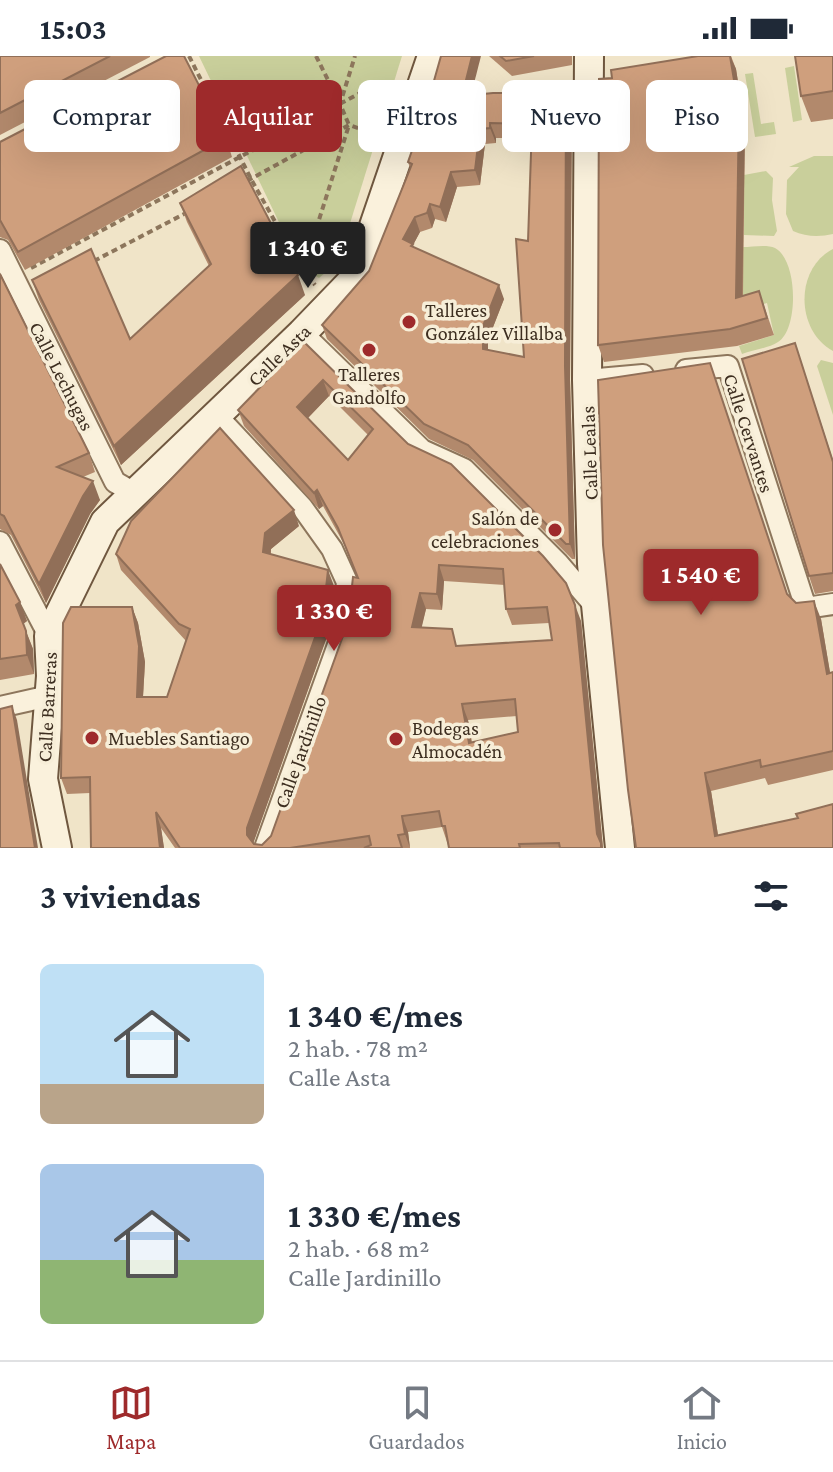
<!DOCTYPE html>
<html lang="es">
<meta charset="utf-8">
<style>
body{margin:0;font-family:"Crimson Pro",serif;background:#f2f2f3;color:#1f2937;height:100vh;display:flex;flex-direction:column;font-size:30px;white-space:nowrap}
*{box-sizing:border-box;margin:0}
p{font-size:26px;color:#747a83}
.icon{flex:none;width:44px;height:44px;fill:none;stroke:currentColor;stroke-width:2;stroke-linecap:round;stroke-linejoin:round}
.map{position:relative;height:792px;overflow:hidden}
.details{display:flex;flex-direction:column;background:#fff;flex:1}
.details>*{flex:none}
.banner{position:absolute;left:24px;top:24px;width:786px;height:72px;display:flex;gap:16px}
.price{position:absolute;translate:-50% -68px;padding:0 18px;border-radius:8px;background:#9e2a2b;color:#fff;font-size:26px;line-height:52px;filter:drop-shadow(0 2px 4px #0008)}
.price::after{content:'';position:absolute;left:50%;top:48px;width:24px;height:18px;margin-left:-12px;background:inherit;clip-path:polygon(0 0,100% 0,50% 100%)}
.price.selected{background:#222;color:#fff}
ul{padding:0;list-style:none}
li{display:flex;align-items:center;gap:24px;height:200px;padding:0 40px}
li span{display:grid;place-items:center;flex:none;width:224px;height:160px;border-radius:12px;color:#555}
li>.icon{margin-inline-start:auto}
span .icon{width:96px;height:96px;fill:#fffc;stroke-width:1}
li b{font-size:34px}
h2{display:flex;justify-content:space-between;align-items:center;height:96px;padding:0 40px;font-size:34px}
.pill{padding:0 28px;border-radius:12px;background:#fff;box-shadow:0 8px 32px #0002;font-size:28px;line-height:72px}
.pill.selected{background:#9e2a2b;color:#fff}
.status{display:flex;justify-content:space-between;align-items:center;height:56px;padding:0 40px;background:#fff;direction:ltr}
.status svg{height:22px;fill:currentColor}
.tabs{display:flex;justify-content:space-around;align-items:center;height:112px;border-top:2px solid #e0e1e3;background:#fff;font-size:22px;color:#747a83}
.tabs a{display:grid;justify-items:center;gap:4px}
.tabs .selected{color:#9e2a2b}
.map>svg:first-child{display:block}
</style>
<div class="status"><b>15:03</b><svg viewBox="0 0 49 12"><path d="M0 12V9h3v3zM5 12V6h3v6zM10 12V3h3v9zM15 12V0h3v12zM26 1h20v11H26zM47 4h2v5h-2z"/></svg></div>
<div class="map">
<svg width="833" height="792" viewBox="0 0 833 792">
<rect width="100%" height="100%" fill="#f0e4c8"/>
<g fill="#c9cf9b">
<path d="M199,0H402L338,206L319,222L300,210Z"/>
<path d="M794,10L802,64L793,66L785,12Z"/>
<path d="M753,17L761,68L774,66L776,78L755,81L745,18Z"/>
<path d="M814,100H833V178C820,181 806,181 793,175L786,158L787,124L799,111H789Z"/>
<path d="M766,115L773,122L772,144L777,175L774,180L744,179V119Z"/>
<path d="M743,191C752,191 767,188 775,192C798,204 799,273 778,286C769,292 753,294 742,298L739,290L774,279L767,247L742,255Z"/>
<path d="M833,193V295C796,275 794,213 833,193Z"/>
<path d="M821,304L833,307V359L817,310Z"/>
</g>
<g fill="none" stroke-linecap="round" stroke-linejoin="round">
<defs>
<g id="street">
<path d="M0,194L115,426L134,437"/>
<path d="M302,277L422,394L464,413L558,507L595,550"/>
<path d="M686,314L728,310L806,552L833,548"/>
<path d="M587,324L643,319"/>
<path d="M217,360L302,451L332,493L347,526L342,578L265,792"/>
<path d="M0,486L49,580"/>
<path d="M0,651L49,640"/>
</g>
<g id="secondary">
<path d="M589,0L587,324L592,508L620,792"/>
<path d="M57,792L43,723L51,620L49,580L105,466L302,277L357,220L432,0"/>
</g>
</defs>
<use href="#street" stroke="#8d765c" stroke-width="24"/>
<use href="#secondary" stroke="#6f573f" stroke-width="32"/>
<g stroke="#8d765c" stroke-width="4" stroke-dasharray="6 4" stroke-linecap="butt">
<path d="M189,0L251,123L300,210L315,229"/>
<path d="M316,0L340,48"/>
<path d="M247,125L349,69L381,80"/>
<path d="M94,205L186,157"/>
<path d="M300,209L311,189L349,69L340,48L355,0"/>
<path d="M31,212L364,35L392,46"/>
</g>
<use href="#street" stroke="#faf1dc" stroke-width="20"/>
<use href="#secondary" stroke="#faf1dc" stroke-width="28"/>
</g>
<g fill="#b2896c" fill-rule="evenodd">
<path d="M0,0H150V1L0,79Z"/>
<path d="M489,0H572V9L512,20Z"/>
<path d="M698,0H731L736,13L745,71L743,240L759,235L774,279L737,290L604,306L598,289L612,22Z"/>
<path d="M833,0V63L811,66L801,40Z"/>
<path d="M557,31L572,45L570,324L575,503H572L473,404L429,383L327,283L322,269L369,215L410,112L408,106L424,60L471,39L559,37ZM496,82H532L524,301L488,294V284L504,243L414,191L413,189L420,176L432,172L435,163L446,166L457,131L480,129L485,88L496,87Z"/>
<path d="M226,82L232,101L25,214L8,184L0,181V86Z"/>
<path d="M180,147L305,239L121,409L39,244L32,224L130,283L209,210L187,166Z"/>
<path d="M0,218L89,397L95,416L83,421L100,444L90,458L46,547L11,479L0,473Z"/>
<path d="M304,286L581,565L603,792H449L442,771L408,776L410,792H175L161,772L164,792H91L90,737L67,738L61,722L132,551L138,567L145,606L143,641H167L186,585L121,514L116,498L299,470L271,493V498L334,530L329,575L253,787L262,789L271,780L348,566L358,522L344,488L323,450L319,453L244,370L238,354ZM329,340L368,379L348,404L308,362ZM444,525L505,529L506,553L512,569L549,567L552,584L458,590L421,572L426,553L442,554ZM517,660L518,676L472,686L468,664Z"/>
<path d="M795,287L833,404V535L815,538L809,520Z"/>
<path d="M0,508L27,565L23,568L33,593L34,618L0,624Z"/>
<path d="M788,539L796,547L821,563L830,617L833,616V714L768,729L765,722L711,735L718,779L833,792H636Z"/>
</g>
<g fill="#916f58">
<path d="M472,0H481L467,55L462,40Z"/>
<path d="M730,0L736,13L745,71L742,260L736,242Z"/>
<path d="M566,30L572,45L570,324L575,503L570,488L565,310Z"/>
<path d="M490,67L496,82V87L490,72Z"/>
<path d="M480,73L485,88L480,129L475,114Z"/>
<path d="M451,116L457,131L446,166L440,151Z"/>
<path d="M430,148L435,163L432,172L427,157Z"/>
<path d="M415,161L420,176L413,189L418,202L403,183Z"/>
<path d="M298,219L305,239L121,409L114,390Z"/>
<path d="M499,229L504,243L488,284V308L483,293V270Z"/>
<path d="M323,324L329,340L303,367L297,351Z"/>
<path d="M93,425L100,444L90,458L46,547L39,528L83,440Z"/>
<path d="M317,434L323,450L319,453L314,437Z"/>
<path d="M294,454L299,470L271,493L269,512L263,496L265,477Z"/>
<path d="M439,509L444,525L442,554L437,538Z"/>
<path d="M328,514L334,530L329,575L253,788L247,779V772Z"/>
<path d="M420,537L426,553L418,587L412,571Z"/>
<path d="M814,545L821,563L833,634L827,618Z"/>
<path d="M20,546L27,565L23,568L16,549Z"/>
<path d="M575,549L581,565L603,792H601L597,778Z"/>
<path d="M132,551L138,567L145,606L142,657L137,641Z"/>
<path d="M26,575L33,593L34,618L27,599Z"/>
<path d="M462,648L468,664L474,703L469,687Z"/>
<path d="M12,650L17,664L38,792H35Z"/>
<path d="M705,717L711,735L720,792L715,780Z"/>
<path d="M156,756L161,772L164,792H160Z"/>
<path d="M402,760L408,776L410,792L405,778Z"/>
</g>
<g fill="#cf9f7d" stroke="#916f58" stroke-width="2" fill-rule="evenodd">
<path d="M0,0H110L0,57Z"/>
<path d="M166,0H184L226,82L18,196L0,164V86Z"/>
<path d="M441,0H472L462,40L493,37H564L557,31L566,30L565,310L570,488H566L468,389L424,368L322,269L369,215L412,108L408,106L424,60ZM490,67L532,68L528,185L516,183L524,301L483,293V270L499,229L411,190L413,188L403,183L415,161L427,157L430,148L440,151L451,116L475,114L480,73L490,72Z"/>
<path d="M500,0H534L506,5Z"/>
<path d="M698,0H730L739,54L736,242L759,235L767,262L730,273L598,289L599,23L612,22L611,14Z"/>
<path d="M795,0H833V35L801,40Z"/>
<path d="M241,110L298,219L114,390L32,224L91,193L130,283L211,208L180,147Z"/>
<path d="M0,218L89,397L57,411L93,425L83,440L39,528L4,460L0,458Z"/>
<path d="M304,286L408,388L451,408L543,500L566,527L575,549L597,778L601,787V792H560L559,787L519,788L520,792H449L445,770H442L439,755L402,760L405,778L398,779L402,792H364L371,789L369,780L290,792H180L156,756L160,792H91L90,721L61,722L63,567L71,551H132L139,590L137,641H167L190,573L179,568L116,498L131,465L220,372L294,454L265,477L263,496L328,514L323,559L247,772V779L254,788L262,789L271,780L348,566L353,521L358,522L338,472L317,434L314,437L238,354ZM323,324L373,373L348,404L297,351ZM439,509L503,513L506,553L547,551L552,584L456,590L452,573L412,571L420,537L437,538ZM515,643L518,676L469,687L462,648Z"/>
<path d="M795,287L833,406V517L809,520L742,303Z"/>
<path d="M710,307L787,538L796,547L814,545L827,618L833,616V695L761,711L760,704L705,717L715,780L798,762L796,758L833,748V792H636L628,734L603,489L598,324Z"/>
<path d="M0,508L20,546L16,549L26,575L27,599L0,603Z"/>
<path d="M12,650L35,792H0V653Z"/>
</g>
<g fill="#9e2a2b" stroke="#f7eed8" stroke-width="3">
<circle cx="409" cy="266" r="8"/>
<circle cx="369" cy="294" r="8"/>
<circle cx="555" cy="474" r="8"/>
<circle cx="92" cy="682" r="8"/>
<circle cx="396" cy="683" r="8"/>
</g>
<g text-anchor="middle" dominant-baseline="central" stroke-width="7" stroke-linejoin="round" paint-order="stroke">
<g font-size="20" fill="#3d2e20" stroke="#f7eed8" text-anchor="start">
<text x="425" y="254">Talleres<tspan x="425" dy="23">González Villalba</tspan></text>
<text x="369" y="318" text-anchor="middle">Talleres<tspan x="369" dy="23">Gandolfo</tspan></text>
<text x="539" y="462" text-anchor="end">Salón de<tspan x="539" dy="23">celebraciones</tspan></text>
<text x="412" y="672">Bodegas<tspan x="412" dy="23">Almocadén</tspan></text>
<text x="108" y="682">Muebles Santiago</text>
</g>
<g font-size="20" fill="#3d2e20" stroke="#f7eed8">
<text transform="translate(279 299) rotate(-44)">Calle Asta</text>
<text transform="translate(62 320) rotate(63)">Calle Lechugas</text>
<text transform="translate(749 377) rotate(72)">Calle Cervantes</text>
<text transform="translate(589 397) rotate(-92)">Calle Lealas</text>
<text transform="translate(47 651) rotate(-87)">Calle Barreras</text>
<text transform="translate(300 696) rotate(-70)">Calle Jardinillo</text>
</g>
</g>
</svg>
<b class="price selected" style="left:308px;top:234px">1 340 €</b>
<b class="price" style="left:701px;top:561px">1 540 €</b>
<b class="price" style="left:334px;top:597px">1 330 €</b>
<div class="banner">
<a class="pill">Comprar</a>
<a class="pill selected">Alquilar</a>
<a class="pill">Filtros</a>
<a class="pill">Nuevo</a>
<a class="pill">Piso</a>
</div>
</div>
<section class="details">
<h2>3 viviendas<svg class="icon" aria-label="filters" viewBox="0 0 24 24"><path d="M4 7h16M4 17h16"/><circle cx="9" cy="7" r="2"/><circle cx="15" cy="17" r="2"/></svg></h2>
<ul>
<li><span style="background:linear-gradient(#bfe0f5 75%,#b9a48a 0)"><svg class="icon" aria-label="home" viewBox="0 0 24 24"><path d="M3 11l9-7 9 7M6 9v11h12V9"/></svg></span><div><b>1 340 €/mes</b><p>2 hab. · 78 m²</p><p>Calle Asta</p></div></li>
<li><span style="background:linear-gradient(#a9c7e8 60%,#8fb573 0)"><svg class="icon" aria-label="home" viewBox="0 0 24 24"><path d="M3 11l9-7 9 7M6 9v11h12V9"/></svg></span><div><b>1 330 €/mes</b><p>2 hab. · 68 m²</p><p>Calle Jardinillo</p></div></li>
</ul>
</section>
<nav class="tabs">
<a class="selected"><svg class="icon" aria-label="map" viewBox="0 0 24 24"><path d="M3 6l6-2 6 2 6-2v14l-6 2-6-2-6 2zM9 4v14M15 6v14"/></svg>Mapa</a>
<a><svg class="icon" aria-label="saved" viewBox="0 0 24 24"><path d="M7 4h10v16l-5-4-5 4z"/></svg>Guardados</a>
<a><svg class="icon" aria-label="home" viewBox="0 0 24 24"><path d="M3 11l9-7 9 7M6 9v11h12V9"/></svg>Inicio</a>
</nav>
